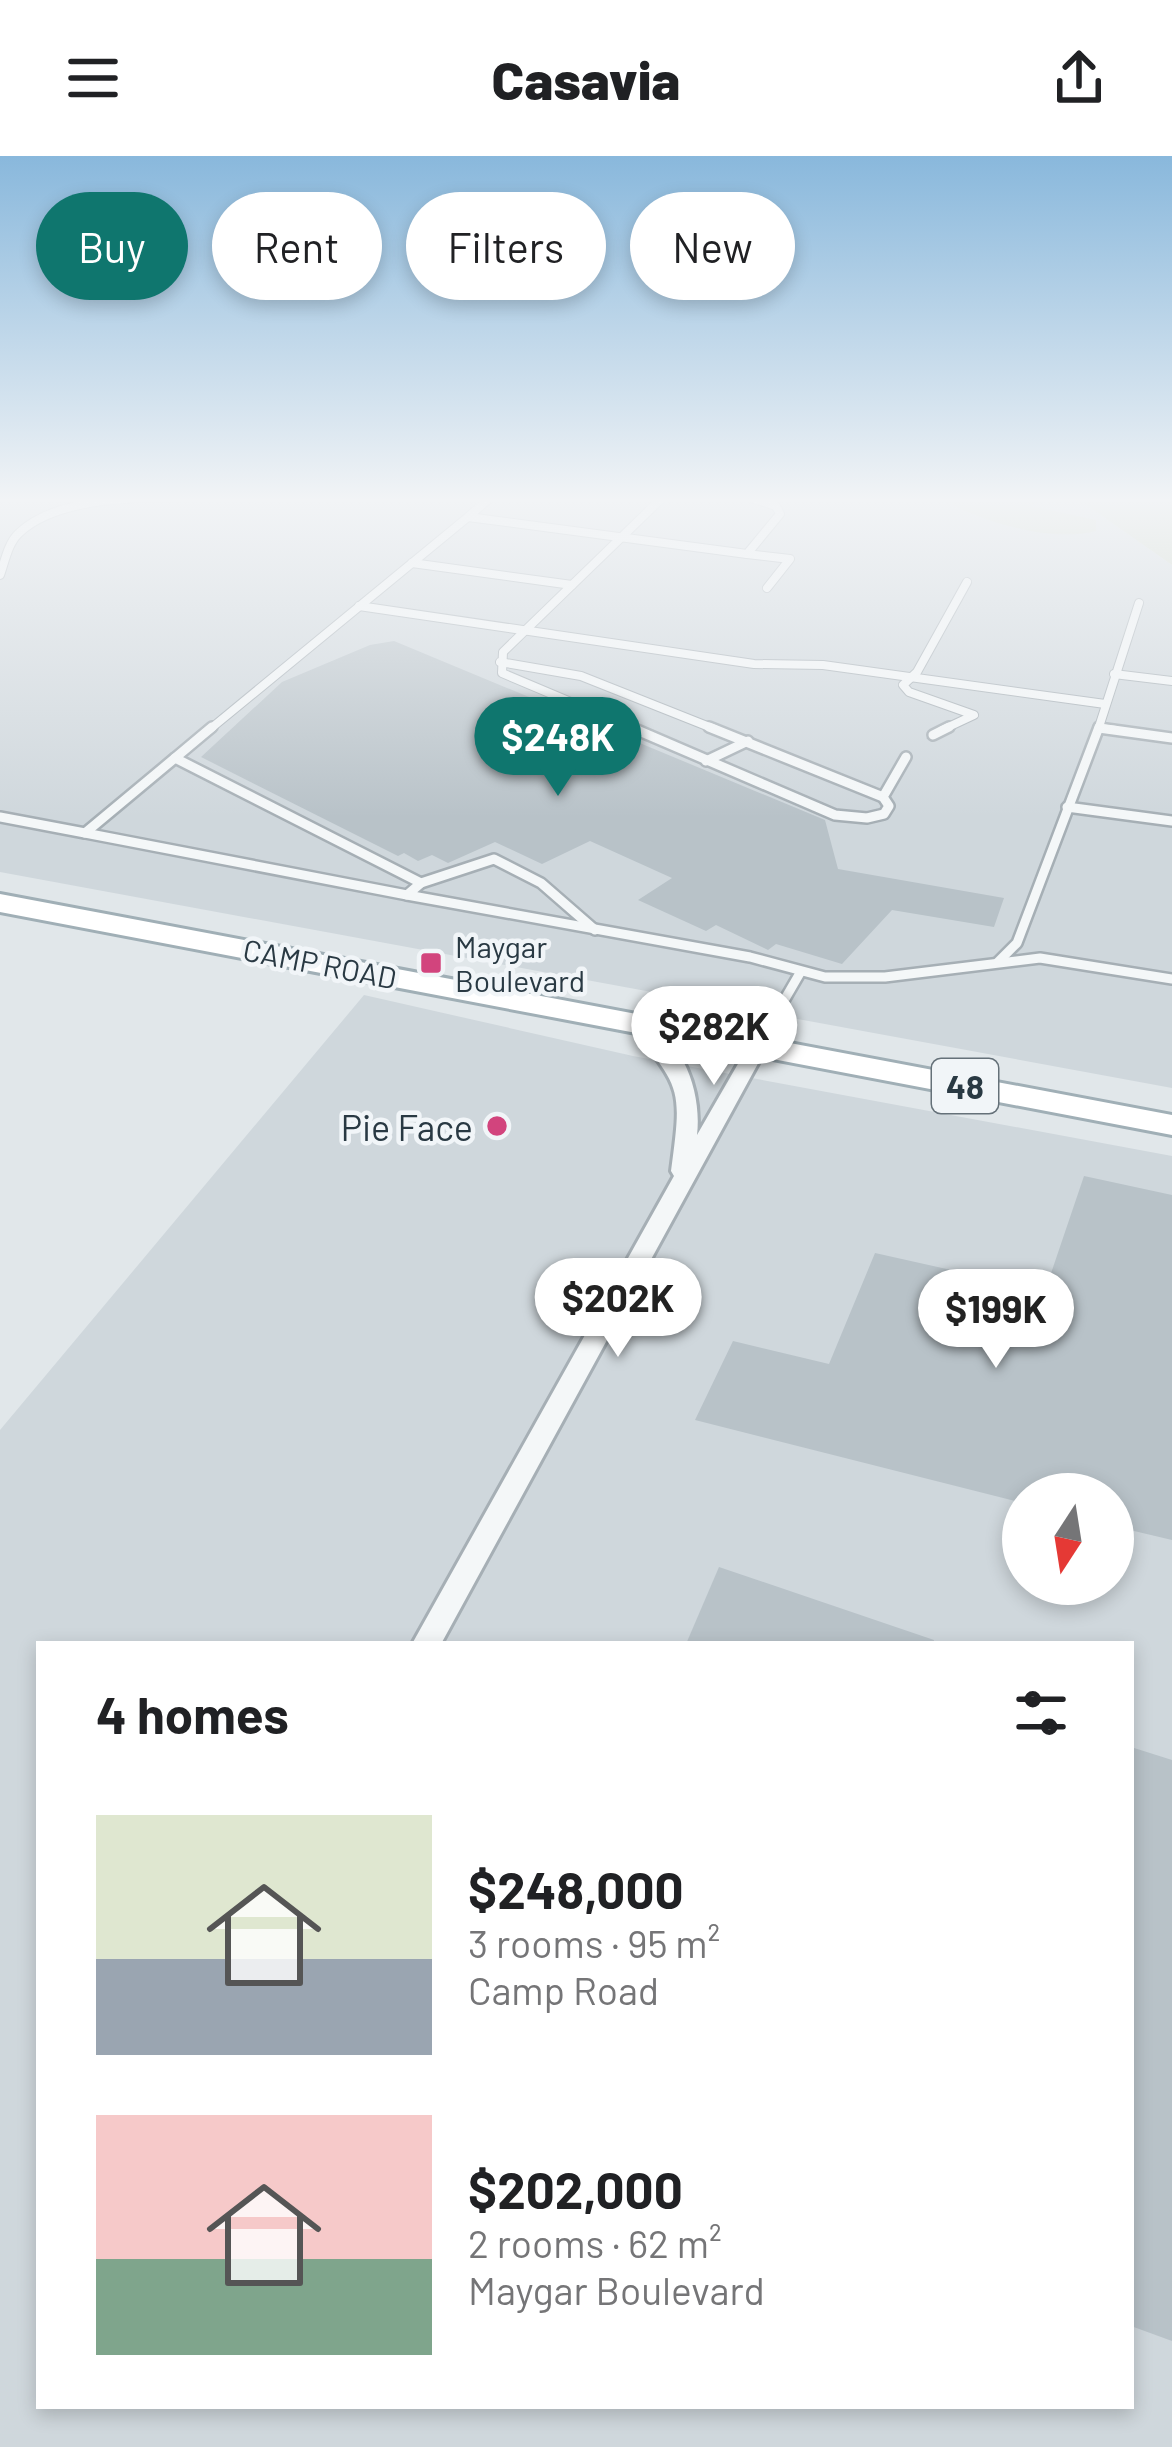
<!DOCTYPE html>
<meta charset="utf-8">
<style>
body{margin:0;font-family:Barlow,sans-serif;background:#f6f6f6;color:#202124;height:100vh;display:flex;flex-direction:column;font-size:45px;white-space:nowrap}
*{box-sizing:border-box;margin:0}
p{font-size:39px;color:#757577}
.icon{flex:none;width:66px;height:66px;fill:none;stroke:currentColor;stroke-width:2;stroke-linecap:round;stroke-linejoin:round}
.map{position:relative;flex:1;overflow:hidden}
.details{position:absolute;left:36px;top:1485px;width:1098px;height:768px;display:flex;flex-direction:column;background:#fff;border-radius:0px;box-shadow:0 6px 18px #0003}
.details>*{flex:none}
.top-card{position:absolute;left:36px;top:36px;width:1101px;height:108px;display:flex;gap:24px}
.needle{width:78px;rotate:192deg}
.tools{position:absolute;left:1002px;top:1317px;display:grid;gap:24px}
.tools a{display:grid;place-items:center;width:132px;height:132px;border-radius:50%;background:#fff;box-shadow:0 6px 18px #0003;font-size:60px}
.price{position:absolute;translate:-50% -102px;padding:0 27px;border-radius:42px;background:#fff;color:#222;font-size:39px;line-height:78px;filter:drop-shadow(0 3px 6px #0008)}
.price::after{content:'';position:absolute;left:50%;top:72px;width:36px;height:27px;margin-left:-18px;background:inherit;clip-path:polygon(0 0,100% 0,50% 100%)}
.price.active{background:#0f766e;color:#fff}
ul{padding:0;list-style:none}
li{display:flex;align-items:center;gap:36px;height:300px;padding:0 60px}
li span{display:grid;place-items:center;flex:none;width:336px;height:240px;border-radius:0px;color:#555}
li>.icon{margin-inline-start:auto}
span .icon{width:144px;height:144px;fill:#fffc;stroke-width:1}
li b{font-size:51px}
h2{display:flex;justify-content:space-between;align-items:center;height:144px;padding:0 60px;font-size:51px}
.chip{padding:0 42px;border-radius:54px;background:#fff;box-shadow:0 6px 18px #0003;font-size:42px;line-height:108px}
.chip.active{background:#0f766e;color:#fff}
header{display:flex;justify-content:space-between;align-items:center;height:156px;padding:0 60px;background:#fff;font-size:54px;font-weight:800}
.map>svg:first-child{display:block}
</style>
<header><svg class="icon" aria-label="menu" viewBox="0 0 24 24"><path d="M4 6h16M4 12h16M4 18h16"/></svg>Casavia<svg class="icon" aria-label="share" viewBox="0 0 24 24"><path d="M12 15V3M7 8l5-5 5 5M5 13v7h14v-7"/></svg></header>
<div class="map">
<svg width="1172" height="2291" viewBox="0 0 1172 2291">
<rect width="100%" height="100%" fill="#e1e7ea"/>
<g fill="#cfd7dc" fill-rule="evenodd">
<path d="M70,341H1075L1172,409V932L0,716V343Z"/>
<path d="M364,839L633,900L1172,1000V2291H0V1274ZM1023,1338H1113V1428H1023ZM39,1488H1131V2250H39Z"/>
</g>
<g fill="#cbd4c2">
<path d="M1050,341L1031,350L1096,364V375C1055,386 990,368 953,349L952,343Z"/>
<path d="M1075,341H1172V409Z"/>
</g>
<g fill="#b8c2c8">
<path d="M394,485L825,664L838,713L1004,742L994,771L892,754L842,808L776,788L768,794L716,769L706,775L638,744L672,722L590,685L542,708L495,686L448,707L432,699L418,705L404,697L398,700L201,601L282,526L370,489Z"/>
<path d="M1084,1020L1172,1039V1384L1113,1370V1338H1023V1347L695,1264L733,1185L829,1208L875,1097L1045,1135Z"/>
<path d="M719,1411L934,1484L933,1488H686Z"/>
<path d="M1131,1591L1172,1604V2185L1131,2170Z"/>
</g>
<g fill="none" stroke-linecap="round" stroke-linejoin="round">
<defs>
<g id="service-far2">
<path d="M491,341L468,361L747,398L780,358L776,350L748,341"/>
<path d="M747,398L790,403L767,432"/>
<path d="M412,407L572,429"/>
<path d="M0,419C5,405 8,387 19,377C65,333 177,342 236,341"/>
<path d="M359,450L754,508L823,509L1105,548"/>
<path d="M500,506L581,520L717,574"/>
<path d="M1114,518L1172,525"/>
<path d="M1099,572L1116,574"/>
<path d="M209,574L468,361"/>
<path d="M637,574L502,517L503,496L663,341"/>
<path d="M942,574L974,559L909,536L903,529L917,516L967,426"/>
<path d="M1098,574L1139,447"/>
</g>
<g id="service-far1">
<path d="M212,571L175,602L421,727L407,739L750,801L825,821H885L1040,802L1172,823"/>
<path d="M630,571L835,659L867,662L884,658L889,650L883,641L906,601"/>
<path d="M709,571L883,641"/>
<path d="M1099,572L1172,582"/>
<path d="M933,579L949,571"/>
<path d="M175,602L85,677L407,739"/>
<path d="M706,605L748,585"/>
<path d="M1067,651L1172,665"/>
<path d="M0,661L85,677"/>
<path d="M421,727L494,703L541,727L595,774"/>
<path d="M998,806L1017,787L1099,571"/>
<path d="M771,867L800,817"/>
</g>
<path id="service" d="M757,891L773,864"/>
<path id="minor" d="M640,864C683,881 702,936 697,979L750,887L757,885L767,891L441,1488H412L674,1020L671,1015C682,932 682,933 630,870Z"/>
<path id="primary" d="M0,738L1172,959V979L0,756Z"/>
</defs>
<use href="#service-far2" stroke="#a6afb5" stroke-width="10"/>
<use href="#service-far1" stroke="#a6afb5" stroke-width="14"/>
<use href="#service" stroke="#a6afb5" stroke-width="16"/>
<use href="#minor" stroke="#a6afb5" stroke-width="6"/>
<use href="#primary" stroke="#a0afb6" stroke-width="6"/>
<use href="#service-far2" stroke="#f4f7f8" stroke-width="8"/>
<use href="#service-far1" stroke="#f4f7f8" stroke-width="9"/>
<use href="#service" stroke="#f4f7f8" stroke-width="10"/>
<use href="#minor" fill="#f4f7f8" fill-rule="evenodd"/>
<use href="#primary" fill="#fff" fill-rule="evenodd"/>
</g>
<linearGradient id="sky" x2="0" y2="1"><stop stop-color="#89b8dc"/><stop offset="0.52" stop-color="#f2f4f6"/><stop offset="1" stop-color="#f2f4f6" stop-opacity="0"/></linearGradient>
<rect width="1172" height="662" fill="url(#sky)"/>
<g fill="#d2447d" stroke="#f1f5f8" stroke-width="4.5">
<rect x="419" y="795" width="24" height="24" rx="6"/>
<circle cx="497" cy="970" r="12"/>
</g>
<g text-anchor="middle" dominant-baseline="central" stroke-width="9" stroke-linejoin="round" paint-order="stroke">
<g font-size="30" fill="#293943" stroke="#f1f5f8" text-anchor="start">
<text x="455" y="790">Maygar<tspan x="455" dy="34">Boulevard</tspan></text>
</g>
<g font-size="30" fill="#293943" stroke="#f1f5f8">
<text transform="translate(320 807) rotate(11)">CAMP ROAD</text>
</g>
<rect fill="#f1f5f8" stroke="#657179" stroke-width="3" x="932" y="903" width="66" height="54" rx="9"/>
<g font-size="33" font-weight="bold" fill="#293943">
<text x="965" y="930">48</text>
</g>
<g font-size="36" fill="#293943" stroke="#f1f5f8" text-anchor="end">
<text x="473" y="970">Pie Face</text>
</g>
</g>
</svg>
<div class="tools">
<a><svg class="needle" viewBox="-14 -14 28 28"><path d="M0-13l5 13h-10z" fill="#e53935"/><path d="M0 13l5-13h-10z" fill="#757577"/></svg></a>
</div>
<b class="price active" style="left:558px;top:643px">$248K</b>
<b class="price" style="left:714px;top:932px">$282K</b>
<b class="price" style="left:618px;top:1204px">$202K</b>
<b class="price" style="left:996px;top:1215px">$199K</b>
<div class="top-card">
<a class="chip active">Buy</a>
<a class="chip">Rent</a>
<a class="chip">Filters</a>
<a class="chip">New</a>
</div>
<section class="details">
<h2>4 homes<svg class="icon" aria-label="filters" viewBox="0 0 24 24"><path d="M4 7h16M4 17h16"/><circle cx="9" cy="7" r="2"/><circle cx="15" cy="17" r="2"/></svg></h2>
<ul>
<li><span style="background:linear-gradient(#dfe7d0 60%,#9aa5b1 0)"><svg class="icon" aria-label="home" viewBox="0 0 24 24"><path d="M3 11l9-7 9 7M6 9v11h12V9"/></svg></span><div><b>$248,000</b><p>3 rooms · 95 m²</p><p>Camp Road</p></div></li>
<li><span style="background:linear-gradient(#f6c9c9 60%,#7fa58c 0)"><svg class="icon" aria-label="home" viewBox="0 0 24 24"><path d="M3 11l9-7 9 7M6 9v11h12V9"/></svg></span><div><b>$202,000</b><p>2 rooms · 62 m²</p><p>Maygar Boulevard</p></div></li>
</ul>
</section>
</div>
